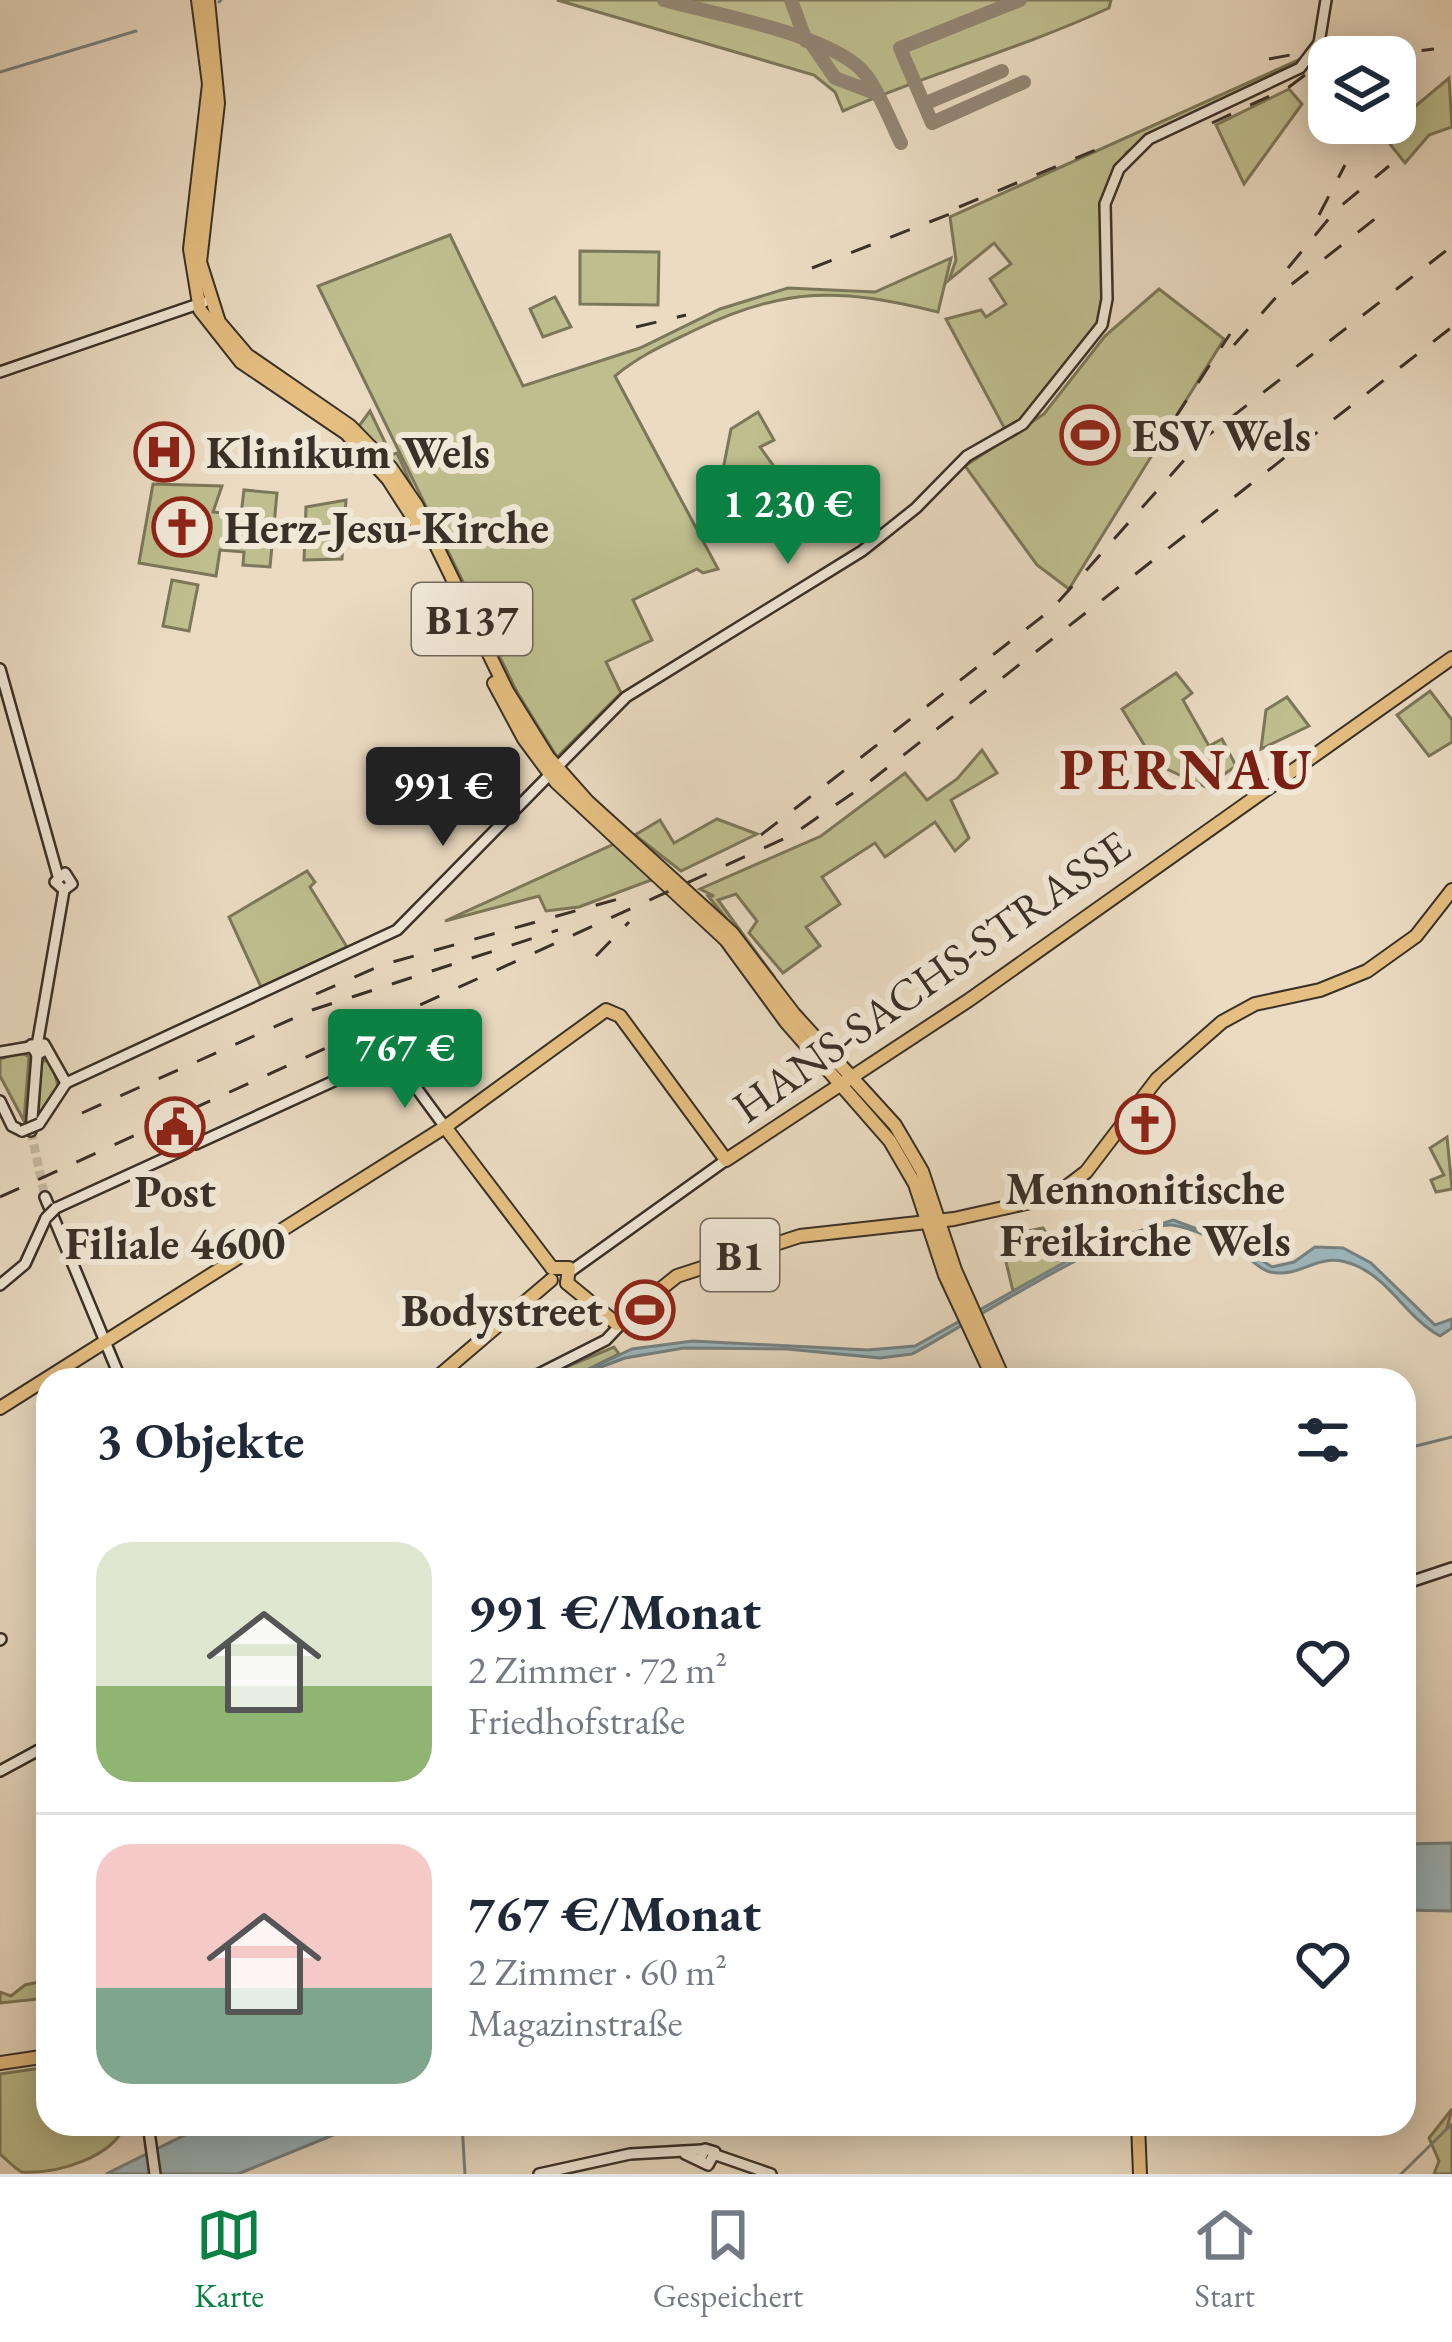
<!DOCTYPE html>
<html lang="de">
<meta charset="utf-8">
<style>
body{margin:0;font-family:"EB Garamond",serif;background:#f2f2f3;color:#1f2937;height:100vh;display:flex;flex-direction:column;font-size:45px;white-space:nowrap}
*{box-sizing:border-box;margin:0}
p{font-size:39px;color:#747a83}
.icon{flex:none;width:66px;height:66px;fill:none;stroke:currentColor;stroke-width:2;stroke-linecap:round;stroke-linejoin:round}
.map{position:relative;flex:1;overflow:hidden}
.sheet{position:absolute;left:36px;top:1368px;width:1380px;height:768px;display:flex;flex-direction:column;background:#fff;border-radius:36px;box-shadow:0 6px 30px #0003}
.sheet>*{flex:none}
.tools{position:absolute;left:1308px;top:36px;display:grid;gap:24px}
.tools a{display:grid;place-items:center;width:108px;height:108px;border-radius:24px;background:#fff;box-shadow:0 6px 30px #0003;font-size:60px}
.price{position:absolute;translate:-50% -102px;padding:0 27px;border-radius:12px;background:#0b8043;color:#fff;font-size:39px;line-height:78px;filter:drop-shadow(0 3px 6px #0008)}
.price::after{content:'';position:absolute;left:50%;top:72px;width:36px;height:27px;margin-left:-18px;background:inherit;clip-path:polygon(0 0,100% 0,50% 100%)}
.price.on{background:#222;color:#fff}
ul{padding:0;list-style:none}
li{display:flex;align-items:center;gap:36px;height:300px;padding:0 60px}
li+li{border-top:3px solid #e0e1e3}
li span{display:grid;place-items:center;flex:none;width:336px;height:240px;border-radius:36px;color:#555}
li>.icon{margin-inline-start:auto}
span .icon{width:144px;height:144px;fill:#fffc;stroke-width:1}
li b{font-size:51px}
h2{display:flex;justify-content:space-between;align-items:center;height:144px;padding:0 60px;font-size:51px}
.tab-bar{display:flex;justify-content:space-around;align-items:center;height:168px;border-top:3px solid #e0e1e3;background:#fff;font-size:33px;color:#747a83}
.tab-bar a{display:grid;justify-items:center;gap:6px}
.tab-bar .on{color:#0b8043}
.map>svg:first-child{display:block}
</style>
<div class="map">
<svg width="1452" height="2174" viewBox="0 0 1452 2174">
<rect width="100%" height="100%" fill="#eadbc2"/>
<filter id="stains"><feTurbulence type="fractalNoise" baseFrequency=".00167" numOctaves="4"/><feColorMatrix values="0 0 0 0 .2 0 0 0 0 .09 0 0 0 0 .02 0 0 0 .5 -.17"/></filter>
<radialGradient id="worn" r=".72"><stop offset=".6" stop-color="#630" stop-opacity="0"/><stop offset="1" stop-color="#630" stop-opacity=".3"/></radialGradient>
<g fill="#bebe8e" stroke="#7c775a" stroke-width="3">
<path d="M557,0H1111L1109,8C1022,48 931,73 843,111L835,92L814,75Z"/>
<path d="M1307,56L1127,152C1081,212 1117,254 1101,316C1092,352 1035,409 1006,431L946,319L981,310L986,317L1006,304L990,279L1011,264L994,243L949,280L956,260L950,217Z"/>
<path d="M1449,78L1452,127L1429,135L1405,163L1382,134Z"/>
<path d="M1289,89L1302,104L1244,184L1216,125Z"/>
<path d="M450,235L523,386L640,348L720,309L788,288L875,292L951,258L938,312C841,288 786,286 695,330C666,344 640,355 615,376L718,569L703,573L697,569L633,600L652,640L606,662L621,693L557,757L517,692L318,286Z"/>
<path d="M580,251L659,252L658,305L580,304Z"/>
<path d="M1159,289L1224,339L1069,589L1037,565L965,466L1044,414L1105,336Z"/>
<path d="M555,297L571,327L543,337L530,309Z"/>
<path d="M370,411L391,455L397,453L422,508L359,426Z"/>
<path d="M758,412L774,440L760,447L778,472L740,486L757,527L737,539L717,500L731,429Z"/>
<path d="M153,484L222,486L213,512L241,515L244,490L277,493L270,567L243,565L244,552L220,550L216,576L139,563Z"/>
<path d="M346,500L342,559L304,560L306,507Z"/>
<path d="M172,580L198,585L189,631L163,626Z"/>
<path d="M1176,673L1192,693L1183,700L1209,746L1222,739L1236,766L1206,787L1156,764L1122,709Z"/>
<path d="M1430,691L1452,720V742L1429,756L1397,715Z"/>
<path d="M1287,697L1309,726L1261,749L1266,710Z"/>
<path d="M982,750L997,773L951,800L969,838L955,851L935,822L885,857L875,843L822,877L840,904L806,927L820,946L783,973L749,933L757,921L736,894L718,900L775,978L708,896H714L700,889L821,836L905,773L927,800L957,779Z"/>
<path d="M717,819L757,834L681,871L635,835L660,820L674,843Z"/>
<path d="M614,844L654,879L579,907L546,911L539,896L445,921Z"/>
<path d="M307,871L315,882L310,887L347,947L261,987L229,917Z"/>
<path d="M21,1052L29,1057L24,1121L0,1076V1059Z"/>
<path d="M51,1059L58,1086L38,1116L41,1062Z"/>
<path d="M1447,1137L1452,1189L1436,1192L1431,1180L1444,1175L1430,1148Z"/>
<path d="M1043,1228L1066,1263L1013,1291L1000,1237Z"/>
<path d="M614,1347L619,1354L566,1380H535Z"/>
<path d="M48,1980V1998L0,2003V1992L11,1996L25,1985Z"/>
<path d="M48,2067V2124H125C114,2157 58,2174 22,2172C15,2169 6,2159 0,2154V2074Z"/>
<path d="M1452,2109L1447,2128L1452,2126V2174H1434L1439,2161L1429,2138Z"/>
</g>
<g fill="#9db8be" stroke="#758282" stroke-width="3">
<path d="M1173,1220L1235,1243L1272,1267L1294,1262L1315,1247L1343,1248L1371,1263L1435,1325L1452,1319V1328L1440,1336C1408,1319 1391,1281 1357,1266C1317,1248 1305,1279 1270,1272C1258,1269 1251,1258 1240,1252C1224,1243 1190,1227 1172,1225C1124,1222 961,1328 912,1354L880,1358L787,1349L684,1348L625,1358L566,1380L632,1349L693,1341L868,1350L915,1346L1094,1246Z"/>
<path d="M1452,1843V1911L1404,1910V1844Z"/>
<path d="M207,2124H360L238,2174H106Z"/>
</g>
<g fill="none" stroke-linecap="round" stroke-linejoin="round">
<g stroke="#758282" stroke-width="3">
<path d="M219,2L221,0"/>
<path d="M0,72L136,31"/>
<path d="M1404,1449L1452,1437"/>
<path d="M462,2124L465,2174"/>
<path d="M1401,2174L1452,2124"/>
</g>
<g stroke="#928674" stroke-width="14">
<path d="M664,0C713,14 836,35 866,75C881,95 890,121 901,143"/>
<path d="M791,0L806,41"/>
<path d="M1020,0L900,48L932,123L1024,82"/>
<path d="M811,43L835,78L875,93"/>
<path d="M924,104L1002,71"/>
</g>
<path stroke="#c7b9a3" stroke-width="9" stroke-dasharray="9 4.5" stroke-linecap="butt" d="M31,1131L45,1197"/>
<defs>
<g id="secondary">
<path d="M0,372L204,302"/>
<path d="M0,669L58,876"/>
<path d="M38,1040L64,890L72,884L65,873L55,882L64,890"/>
<path d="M45,1050L37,1055L31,1045L44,1044L66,1083"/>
<path d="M0,1052L30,1047"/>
<path d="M66,1083L397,930L626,697L862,551L916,508L967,456L1023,424L1102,325L1107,299L1105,204L1119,169L1149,139L1300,68L1319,43L1326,0"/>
<path d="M0,1101L12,1126L22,1131"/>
<path d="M39,1124L66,1083"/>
<path d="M31,1131L37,1055"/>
<path d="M45,1197L121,1380"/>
<path d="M56,1208L183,1150L186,1140L196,1144L380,1060L398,1063L445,1127"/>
<path d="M571,1271L726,1160"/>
<path d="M0,1285L25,1264L46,1218"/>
<path d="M527,1380L606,1340L622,1323"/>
<path d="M1404,1584L1452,1568"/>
<path d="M0,1640L1,1639"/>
<path d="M0,1771L48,1745"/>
<path d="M148,2124L155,2174"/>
<path d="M685,2154L708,2165L715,2152L705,2149L700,2160"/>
<path d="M716,2155L771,2174"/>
<path d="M539,2174L630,2154L702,2150"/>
</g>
<g id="primary">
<path d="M198,0L209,84L190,249L200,310L241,362L346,433L388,479L417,524"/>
<path d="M208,0L218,103L200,262L219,322L247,355L350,426L391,468L417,506L507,691L548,757L588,802L732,933L794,1014L895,1125L922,1171L955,1270L1004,1380"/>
<path d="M494,683L524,739L556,782L726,940L786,1022L890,1141L915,1184L945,1275L994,1380"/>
<path d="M445,1127L552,1268"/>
<path d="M552,1268H569L567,1283"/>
<path d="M567,1283L617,1324L677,1276L800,1236L954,1219L1053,1197L1086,1172L1157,1079L1222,1022L1255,1004L1320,990L1367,971L1416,936L1452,890"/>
<path d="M434,1380L551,1280"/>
<path d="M0,1408L445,1127L606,1010L620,1016L726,1160L969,1000L1452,658"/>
<path d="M0,2063L48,2056"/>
<path d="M1138,2124L1140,2174"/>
</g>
</defs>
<use href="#secondary" stroke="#393027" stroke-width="14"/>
<use href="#primary" stroke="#393027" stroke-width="16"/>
<use href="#secondary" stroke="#f1e8d7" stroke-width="9"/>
<use href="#primary" stroke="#e5be81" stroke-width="12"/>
<g stroke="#393027" stroke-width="3" stroke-dasharray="21 21" stroke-linecap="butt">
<path d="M1380,56L1434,49"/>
<path d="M1269,59L1344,45"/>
<path d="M1212,123L1289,87L1329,57"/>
<path d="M959,207L1110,144"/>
<path d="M1319,215L1345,165"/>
<path d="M812,268L965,208"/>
<path d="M1288,268L1336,210L1389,166"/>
<path d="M636,327L686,315"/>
<path d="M1234,345L1278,295L1385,211"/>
<path d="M1175,418L1230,334"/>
<path d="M761,835L1052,609L1202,440L1452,246"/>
<path d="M596,956L629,922"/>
<path d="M316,994L382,965L636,894"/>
<path d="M82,1113L312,1010L558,930"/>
<path d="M0,1197L792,835L869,782L1452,327"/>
</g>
<defs>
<g id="secondary-bridge">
<path d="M22,1131L39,1124"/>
<path d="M46,1218L56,1208"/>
</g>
</defs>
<use href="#secondary-bridge" stroke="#393027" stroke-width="14" stroke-linecap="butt"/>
<use href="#secondary-bridge" stroke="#f1e8d7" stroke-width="9"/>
</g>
<defs>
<symbol id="stadium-ring" viewBox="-11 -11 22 22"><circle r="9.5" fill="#f1e8d7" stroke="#8f2418" stroke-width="1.5"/><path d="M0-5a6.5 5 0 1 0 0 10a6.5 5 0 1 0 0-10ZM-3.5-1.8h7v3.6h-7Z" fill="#8f2418"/></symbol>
<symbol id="hospital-ring" viewBox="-11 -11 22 22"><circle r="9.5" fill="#f1e8d7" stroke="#8f2418" stroke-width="1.5"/><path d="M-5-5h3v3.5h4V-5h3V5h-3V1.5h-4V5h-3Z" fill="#8f2418"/></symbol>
<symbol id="church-ring" viewBox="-11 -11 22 22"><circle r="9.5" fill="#f1e8d7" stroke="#8f2418" stroke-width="1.5"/><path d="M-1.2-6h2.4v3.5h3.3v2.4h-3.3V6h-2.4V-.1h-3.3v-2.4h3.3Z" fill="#8f2418"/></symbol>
<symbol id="civic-ring" viewBox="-11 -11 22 22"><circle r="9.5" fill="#f1e8d7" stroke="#8f2418" stroke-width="1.5"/><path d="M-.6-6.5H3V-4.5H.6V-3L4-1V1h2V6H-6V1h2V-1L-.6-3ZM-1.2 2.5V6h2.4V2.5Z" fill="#8f2418"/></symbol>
</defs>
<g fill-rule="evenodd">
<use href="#stadium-ring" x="1057" y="402" width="66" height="66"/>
<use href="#hospital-ring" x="131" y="419" width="66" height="66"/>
<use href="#church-ring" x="149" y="494" width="66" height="66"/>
<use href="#church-ring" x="1112" y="1091" width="66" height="66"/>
<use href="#civic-ring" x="142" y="1094" width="66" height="66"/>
<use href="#stadium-ring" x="612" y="1277" width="66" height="66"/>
</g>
<g text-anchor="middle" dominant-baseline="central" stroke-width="12" stroke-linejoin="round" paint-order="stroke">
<g fill="#f1e8d7" stroke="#70675c" stroke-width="3">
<rect x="412" y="583" width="120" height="72" rx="9"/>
<rect x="701" y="1219" width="78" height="72" rx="9"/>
</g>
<g font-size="42" font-weight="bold" fill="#393027">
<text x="472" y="619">B137</text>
<text x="740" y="1255">B1</text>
</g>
<g font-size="45" font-weight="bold" fill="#393027" stroke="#f1e8d7" text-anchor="start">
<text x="1132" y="435">ESV Wels</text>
<text x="206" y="452">Klinikum Wels</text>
<text x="224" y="527">Herz-Jesu-Kirche</text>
<text x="1145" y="1188" text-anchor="middle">Mennonitische<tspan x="1145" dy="52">Freikirche Wels</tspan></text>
<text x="175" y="1191" text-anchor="middle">Post<tspan x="175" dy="52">Filiale 4600</tspan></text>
<text x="603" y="1310" text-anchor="end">Bodystreet</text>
</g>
<g font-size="45" fill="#393027" stroke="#f1e8d7">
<text transform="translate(931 976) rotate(-35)">HANS-SACHS-STRASSE</text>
</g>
<g font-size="57" font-weight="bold" letter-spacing="3" fill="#7a1f14" stroke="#f1e8d7">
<text x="1187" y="769">PERNAU</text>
</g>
</g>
<rect width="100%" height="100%" filter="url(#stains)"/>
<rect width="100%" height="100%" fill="url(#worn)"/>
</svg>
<div class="tools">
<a><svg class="icon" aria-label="layers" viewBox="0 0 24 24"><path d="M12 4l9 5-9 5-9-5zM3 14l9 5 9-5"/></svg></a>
</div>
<b class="price" style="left:788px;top:567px">1 230 €</b>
<b class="price on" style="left:443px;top:849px">991 €</b>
<b class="price" style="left:405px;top:1111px">767 €</b>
<section class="sheet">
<h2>3 Objekte<svg class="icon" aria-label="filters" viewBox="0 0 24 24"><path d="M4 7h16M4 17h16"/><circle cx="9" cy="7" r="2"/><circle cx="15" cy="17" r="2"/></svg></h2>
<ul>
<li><span style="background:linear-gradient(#dfe7d0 60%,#8fb573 0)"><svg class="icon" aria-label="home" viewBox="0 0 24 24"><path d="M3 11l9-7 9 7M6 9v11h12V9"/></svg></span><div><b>991 €/Monat</b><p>2 Zimmer · 72 m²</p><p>Friedhofstraße</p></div><svg class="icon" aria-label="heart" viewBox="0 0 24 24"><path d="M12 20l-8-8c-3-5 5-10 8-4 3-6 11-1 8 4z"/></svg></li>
<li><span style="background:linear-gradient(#f6c9c9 60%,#7fa58c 0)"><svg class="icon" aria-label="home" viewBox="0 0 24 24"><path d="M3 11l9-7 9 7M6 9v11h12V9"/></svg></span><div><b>767 €/Monat</b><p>2 Zimmer · 60 m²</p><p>Magazinstraße</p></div><svg class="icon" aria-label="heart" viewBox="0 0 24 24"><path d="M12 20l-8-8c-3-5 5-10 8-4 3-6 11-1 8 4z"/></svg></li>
</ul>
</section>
</div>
<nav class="tab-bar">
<a class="on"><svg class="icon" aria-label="map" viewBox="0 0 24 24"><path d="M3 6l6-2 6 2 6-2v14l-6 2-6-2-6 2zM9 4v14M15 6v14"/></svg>Karte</a>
<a><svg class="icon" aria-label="saved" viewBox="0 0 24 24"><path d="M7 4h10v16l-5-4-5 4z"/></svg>Gespeichert</a>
<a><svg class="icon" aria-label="home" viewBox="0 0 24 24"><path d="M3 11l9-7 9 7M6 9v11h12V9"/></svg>Start</a>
</nav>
